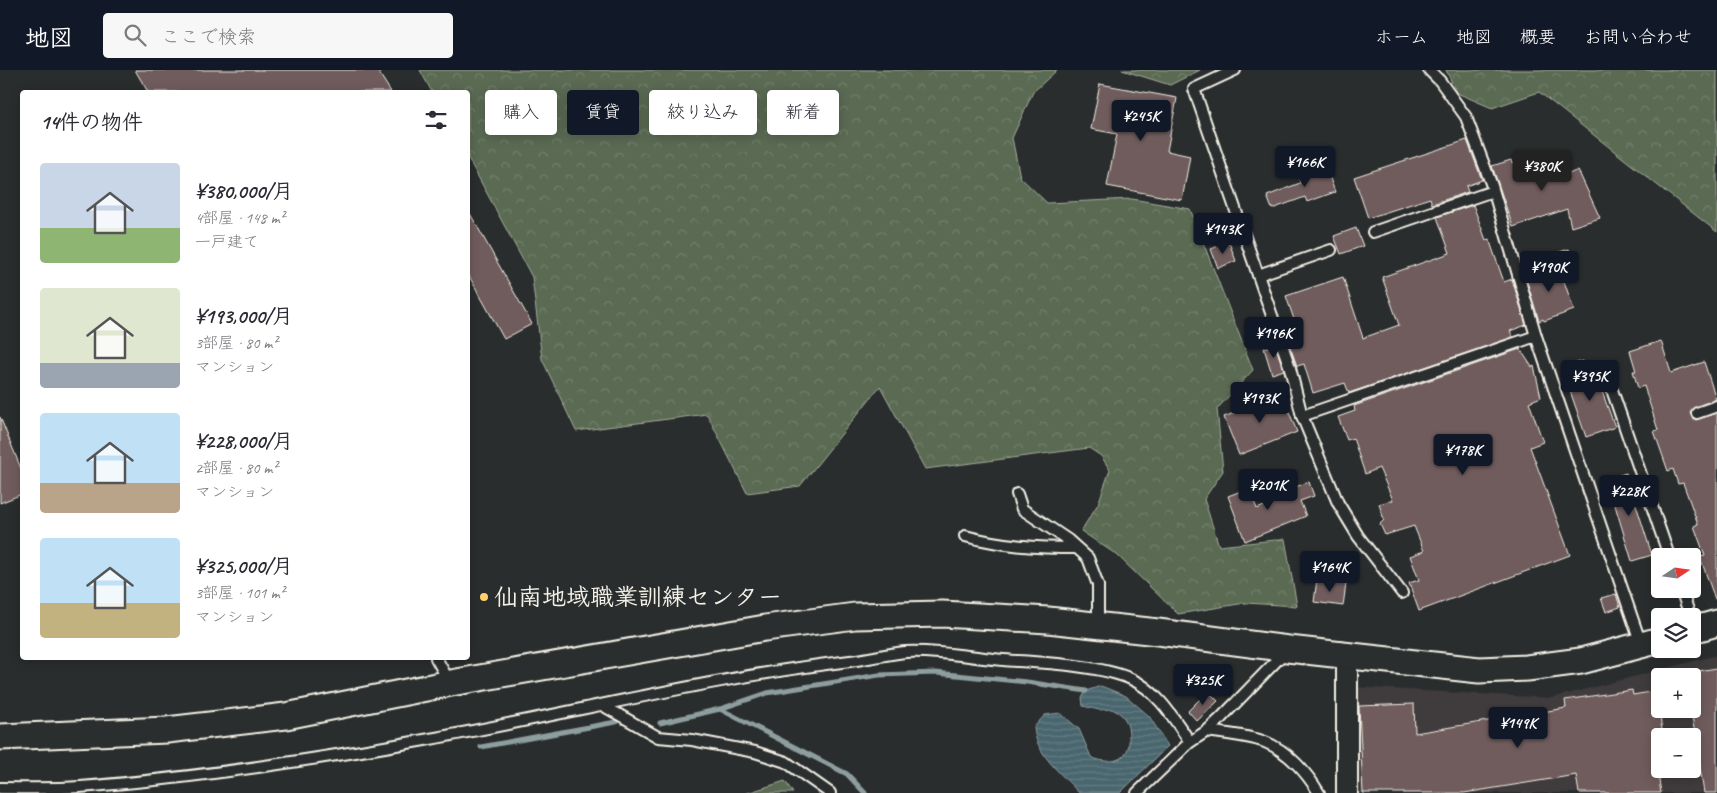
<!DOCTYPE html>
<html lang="ja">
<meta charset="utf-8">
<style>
body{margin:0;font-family:Caveat,"Klee One",sans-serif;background:#f7f7f7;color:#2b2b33;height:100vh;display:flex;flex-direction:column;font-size:19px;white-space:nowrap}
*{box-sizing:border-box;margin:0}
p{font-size:16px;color:#7c7c81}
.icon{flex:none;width:28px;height:28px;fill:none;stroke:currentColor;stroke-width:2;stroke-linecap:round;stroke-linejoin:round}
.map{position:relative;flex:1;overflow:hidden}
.details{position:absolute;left:20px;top:20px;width:450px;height:570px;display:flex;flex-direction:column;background:#fff;border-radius:5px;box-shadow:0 2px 12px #0003}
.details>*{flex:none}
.banner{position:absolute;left:485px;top:20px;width:475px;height:45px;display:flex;gap:10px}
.needle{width:32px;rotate:77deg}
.buttons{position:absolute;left:1651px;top:478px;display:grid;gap:10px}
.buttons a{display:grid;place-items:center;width:50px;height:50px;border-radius:5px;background:#fff;box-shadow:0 2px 12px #0003;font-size:25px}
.price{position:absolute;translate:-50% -42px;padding:0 11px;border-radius:5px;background:#111827;color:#fff;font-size:16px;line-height:32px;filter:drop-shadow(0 1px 2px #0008)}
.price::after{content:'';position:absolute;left:50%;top:30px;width:15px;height:11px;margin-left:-8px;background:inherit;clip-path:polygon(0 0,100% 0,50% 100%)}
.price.current{background:#222;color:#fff}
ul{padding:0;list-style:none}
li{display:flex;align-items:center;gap:15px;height:125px;padding:0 20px}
li span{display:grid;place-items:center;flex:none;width:140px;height:100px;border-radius:5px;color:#555}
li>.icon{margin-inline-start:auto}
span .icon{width:60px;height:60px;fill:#fffc;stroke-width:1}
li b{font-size:21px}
h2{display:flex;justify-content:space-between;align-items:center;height:60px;padding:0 20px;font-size:21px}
.tag{padding:0 18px;border-radius:5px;background:#fff;box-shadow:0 2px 12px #0003;font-size:18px;line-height:45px}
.tag.current{background:#111827;color:#fff}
header{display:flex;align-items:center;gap:30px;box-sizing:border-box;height:70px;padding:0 25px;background:#111827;color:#fff}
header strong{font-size:24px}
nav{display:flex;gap:28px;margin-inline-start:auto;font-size:18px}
.search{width:350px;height:45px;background:#f7f7f7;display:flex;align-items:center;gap:12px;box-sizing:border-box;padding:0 18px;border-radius:5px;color:#7c7c81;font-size:19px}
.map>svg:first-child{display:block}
</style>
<header>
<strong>地図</strong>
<div class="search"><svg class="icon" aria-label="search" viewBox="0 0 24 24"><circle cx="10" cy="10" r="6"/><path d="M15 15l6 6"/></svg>ここで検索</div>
<nav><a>ホーム</a><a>地図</a><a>概要</a><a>お問い合わせ</a></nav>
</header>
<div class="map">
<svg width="1717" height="723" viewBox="0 0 1717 723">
<defs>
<pattern id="forest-crowns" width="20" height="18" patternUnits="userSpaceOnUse" patternTransform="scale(1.25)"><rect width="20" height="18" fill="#5a6a52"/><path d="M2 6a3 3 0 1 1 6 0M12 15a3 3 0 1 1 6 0" fill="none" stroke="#72806b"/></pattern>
<pattern id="water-rules" width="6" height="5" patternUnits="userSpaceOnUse" patternTransform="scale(1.25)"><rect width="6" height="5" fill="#4a666e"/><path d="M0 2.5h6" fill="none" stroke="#657c83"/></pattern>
</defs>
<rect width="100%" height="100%" fill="#2a2d2e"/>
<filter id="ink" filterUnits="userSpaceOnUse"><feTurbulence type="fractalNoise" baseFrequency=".02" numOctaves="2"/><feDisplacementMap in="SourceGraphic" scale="10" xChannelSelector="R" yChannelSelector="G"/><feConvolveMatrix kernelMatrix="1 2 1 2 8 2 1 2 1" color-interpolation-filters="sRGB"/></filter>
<g filter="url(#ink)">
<path fill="#3f3b3c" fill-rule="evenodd" d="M1717,585V723H1357L1355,617L1552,628ZM1660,606H1692V639H1660ZM1660,666H1692V699H1660Z"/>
<g fill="url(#forest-crowns)" stroke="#a7ae9d">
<path d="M420,0H1057L1033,22L1012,68L1020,107L1047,133L1132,129L1190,139L1253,300L1217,339L1223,401L1204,429L1219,476L1285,469L1297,536L1245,533L1178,544L1117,485L1081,461L1098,434L1110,400L1101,386L1089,378L925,399L880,316L800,416L747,423L707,344L576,361L542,289L532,207L468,88V22H432Z"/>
<path d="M1122,0H1200L1170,15Z"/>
<path d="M1446,0H1717V162L1539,22L1492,38L1457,23Z"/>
<path d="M785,711L793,723H747Z"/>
</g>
<path fill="url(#water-rules)" stroke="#8e9e9f" d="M1101,616L1126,626L1149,646L1168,676L1120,723H1079C1062,704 1035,684 1034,657L1045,645L1060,643L1079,659L1091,687C1110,696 1131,691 1129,667C1129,661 1128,654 1124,648C1122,644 1116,641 1112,639L1099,640L1083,636L1082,628L1086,621Z"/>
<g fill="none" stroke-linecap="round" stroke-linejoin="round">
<g stroke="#8e9e9f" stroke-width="5">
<path d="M720,639L847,704L865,723"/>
<path d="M660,653L720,639L767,623L879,605L936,603L1027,612L1086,621"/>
<path d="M481,677L616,652"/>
</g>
</g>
<g fill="#6f5c5c" stroke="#f4f1e8">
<path d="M135,0H377L391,22H148Z"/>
<path d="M1100,14L1177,28L1167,81L1190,86L1182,130L1107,116L1117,64L1091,59Z"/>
<path d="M1467,70L1482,110L1466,116L1468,122L1432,134L1430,128L1368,148L1354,107Z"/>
<path d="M1543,82L1553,111L1578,100L1600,148L1571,157L1567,139L1513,157L1492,96L1511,90L1512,93Z"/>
<path d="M1325,95L1335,122L1307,132L1305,127L1272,139L1267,126L1300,113L1298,105Z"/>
<path d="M1473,135L1486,170L1489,169L1504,212L1512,209L1526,255L1510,261L1513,267L1349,323L1345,313L1313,323L1304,294L1297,296L1288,271L1300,267L1286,226L1343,207L1363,268L1399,255L1382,207L1450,183L1437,147Z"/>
<path d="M468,140L532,254L504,269L468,204Z"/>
<path d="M1356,158L1363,176L1341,184L1334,166Z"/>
<path d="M1229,172L1236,191L1218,198L1211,179Z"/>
<path d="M1569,179L1575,195L1561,200L1556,183Z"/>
<path d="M1558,194L1574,240L1544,251L1543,249L1539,251L1525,205Z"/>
<path d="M1661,271L1671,303L1704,292L1716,329L1695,337L1690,342L1692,348L1696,350L1717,343V529H1715L1700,487L1705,486L1694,456L1698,454L1683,413L1678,414L1673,399L1668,401L1654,361L1658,360L1644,316L1638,318L1633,301H1636L1630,281Z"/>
<path d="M1275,275L1284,300L1272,304L1264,278Z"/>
<path d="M1520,279L1532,297L1534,296L1541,327L1529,332L1543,372L1530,377L1570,485L1419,541L1409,513L1419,510L1410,486L1424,481L1414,456L1385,465L1380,454L1384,450L1379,434L1393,430L1379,398L1365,404L1353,368L1347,370L1338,347L1355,341L1354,336Z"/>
<path d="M1583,291L1589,311L1597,308L1615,357L1586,367L1569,318L1576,315L1570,295Z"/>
<path d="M1282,324L1297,362L1239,385L1224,347Z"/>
<path d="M0,347L22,401V424L0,433Z"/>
<path d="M1626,403L1652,485L1632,491L1607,409Z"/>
<path d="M1309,412L1314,426L1300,431L1306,446L1245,471L1228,426L1249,418L1257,439L1295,423L1293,418Z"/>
<path d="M1317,509L1346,514L1343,536L1314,532Z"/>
<path d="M1616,524L1620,537L1606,542L1601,528Z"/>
<path d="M1717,598V723H1704L1691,639H1692V602Z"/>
<path d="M1632,620L1633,625L1656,621L1663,666H1660V709L1659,710L1661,723H1579L1576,705L1464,723H1363L1359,636L1414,634L1415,663L1566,638L1565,630Z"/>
<path d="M1208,621L1218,631L1197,651L1188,641Z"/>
</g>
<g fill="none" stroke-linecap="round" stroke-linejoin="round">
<defs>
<g id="service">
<path d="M1235,0L1194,19L1290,298L1302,346L1338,433L1358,466L1402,523"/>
<path d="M1429,0L1440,11L1466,47L1492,116L1536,266L1641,574"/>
<path d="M1373,162L1493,121"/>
<path d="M1258,205L1331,180"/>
<path d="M1611,317L1669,486"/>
<path d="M1697,343L1717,336"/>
<path d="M1302,346L1536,266"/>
<path d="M1017,424L1022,439L1068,470L1088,488L1098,515V555"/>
<path d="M965,466C1003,476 1037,478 1076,478"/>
<path d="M1681,519L1690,546"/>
<path d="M436,588L450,613"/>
<path d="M602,635L658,667L692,670L755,682L786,692L830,723"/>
<path d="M1207,661C1225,664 1247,665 1265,672C1288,681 1307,703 1319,723"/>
<path d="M0,718C27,718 54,719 80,717C198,708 314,690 430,669C570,644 708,608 850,591C868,589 886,584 905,582C941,580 979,589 1016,591C1049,593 1102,596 1131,609C1158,621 1174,649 1190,672"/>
<path d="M1137,723L1190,672L1207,661L1220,649L1286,581"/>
</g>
<path id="minor" d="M1347,585V723"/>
<g id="tertiary">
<path d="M1692,560L1717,553"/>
<path d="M0,667L167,660L286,646L451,613L765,558L855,546L942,544L1048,550L1158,562L1288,579L1479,600L1527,598L1581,591L1660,570"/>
</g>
</defs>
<use href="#service" stroke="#f4f1e8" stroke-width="14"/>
<use href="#minor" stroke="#f4f1e8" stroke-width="24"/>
<use href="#tertiary" stroke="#f4f1e8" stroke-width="29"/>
<use href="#service" stroke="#2a2d2e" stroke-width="10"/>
<use href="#minor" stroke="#2a2d2e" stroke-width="20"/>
<use href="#tertiary" stroke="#2a2d2e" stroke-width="25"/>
</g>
</g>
<circle fill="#ffd166" stroke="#2a2d2e" stroke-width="2" cx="484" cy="527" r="5"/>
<g text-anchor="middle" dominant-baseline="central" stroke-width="5" stroke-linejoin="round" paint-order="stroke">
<g font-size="24" font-weight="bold" fill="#f4f1e8" stroke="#2a2d2e" text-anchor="start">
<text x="494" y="527">仙南地域職業訓練センター</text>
</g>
</g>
</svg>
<div class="buttons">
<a><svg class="needle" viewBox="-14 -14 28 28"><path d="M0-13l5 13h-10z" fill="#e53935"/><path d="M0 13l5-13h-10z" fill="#7c7c81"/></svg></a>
<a><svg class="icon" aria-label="layers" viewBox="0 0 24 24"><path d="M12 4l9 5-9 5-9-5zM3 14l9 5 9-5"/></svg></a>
<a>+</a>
<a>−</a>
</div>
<b class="price" style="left:1141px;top:72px">¥245K</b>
<b class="price" style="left:1305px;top:118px">¥166K</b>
<b class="price current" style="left:1542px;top:122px">¥380K</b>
<b class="price" style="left:1223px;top:185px">¥143K</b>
<b class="price" style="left:1549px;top:223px">¥190K</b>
<b class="price" style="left:1274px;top:289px">¥196K</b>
<b class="price" style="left:1590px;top:332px">¥395K</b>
<b class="price" style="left:1260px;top:354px">¥193K</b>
<b class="price" style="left:1463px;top:406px">¥178K</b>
<b class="price" style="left:1268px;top:441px">¥201K</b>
<b class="price" style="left:1629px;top:447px">¥228K</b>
<b class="price" style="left:1330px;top:523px">¥164K</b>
<b class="price" style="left:1203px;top:636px">¥325K</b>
<b class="price" style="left:1518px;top:679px">¥149K</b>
<div class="banner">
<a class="tag">購入</a>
<a class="tag current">賃貸</a>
<a class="tag">絞り込み</a>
<a class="tag">新着</a>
</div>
<section class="details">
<h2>14件の物件<svg class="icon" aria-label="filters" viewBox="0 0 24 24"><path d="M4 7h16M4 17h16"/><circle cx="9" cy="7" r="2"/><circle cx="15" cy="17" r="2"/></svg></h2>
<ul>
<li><span style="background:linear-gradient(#c9d6e8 65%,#8fb573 0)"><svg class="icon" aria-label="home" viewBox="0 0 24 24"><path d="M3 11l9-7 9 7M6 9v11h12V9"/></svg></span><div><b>¥380,000/月</b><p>4部屋 · 148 m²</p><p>一戸建て</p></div></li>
<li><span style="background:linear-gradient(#dfe7d0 75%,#9aa5b1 0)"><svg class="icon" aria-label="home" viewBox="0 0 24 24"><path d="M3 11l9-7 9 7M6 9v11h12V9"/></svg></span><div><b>¥193,000/月</b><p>3部屋 · 80 m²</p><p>マンション</p></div></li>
<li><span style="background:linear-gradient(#bfe0f5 70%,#b9a48a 0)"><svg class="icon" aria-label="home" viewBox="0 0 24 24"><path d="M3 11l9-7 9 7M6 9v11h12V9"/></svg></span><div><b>¥228,000/月</b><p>2部屋 · 80 m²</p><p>マンション</p></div></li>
<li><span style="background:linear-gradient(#bfe0f5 65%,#c2b280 0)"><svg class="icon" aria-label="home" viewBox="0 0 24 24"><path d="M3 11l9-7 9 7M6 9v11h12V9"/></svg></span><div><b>¥325,000/月</b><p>3部屋 · 101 m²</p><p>マンション</p></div></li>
</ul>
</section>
</div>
